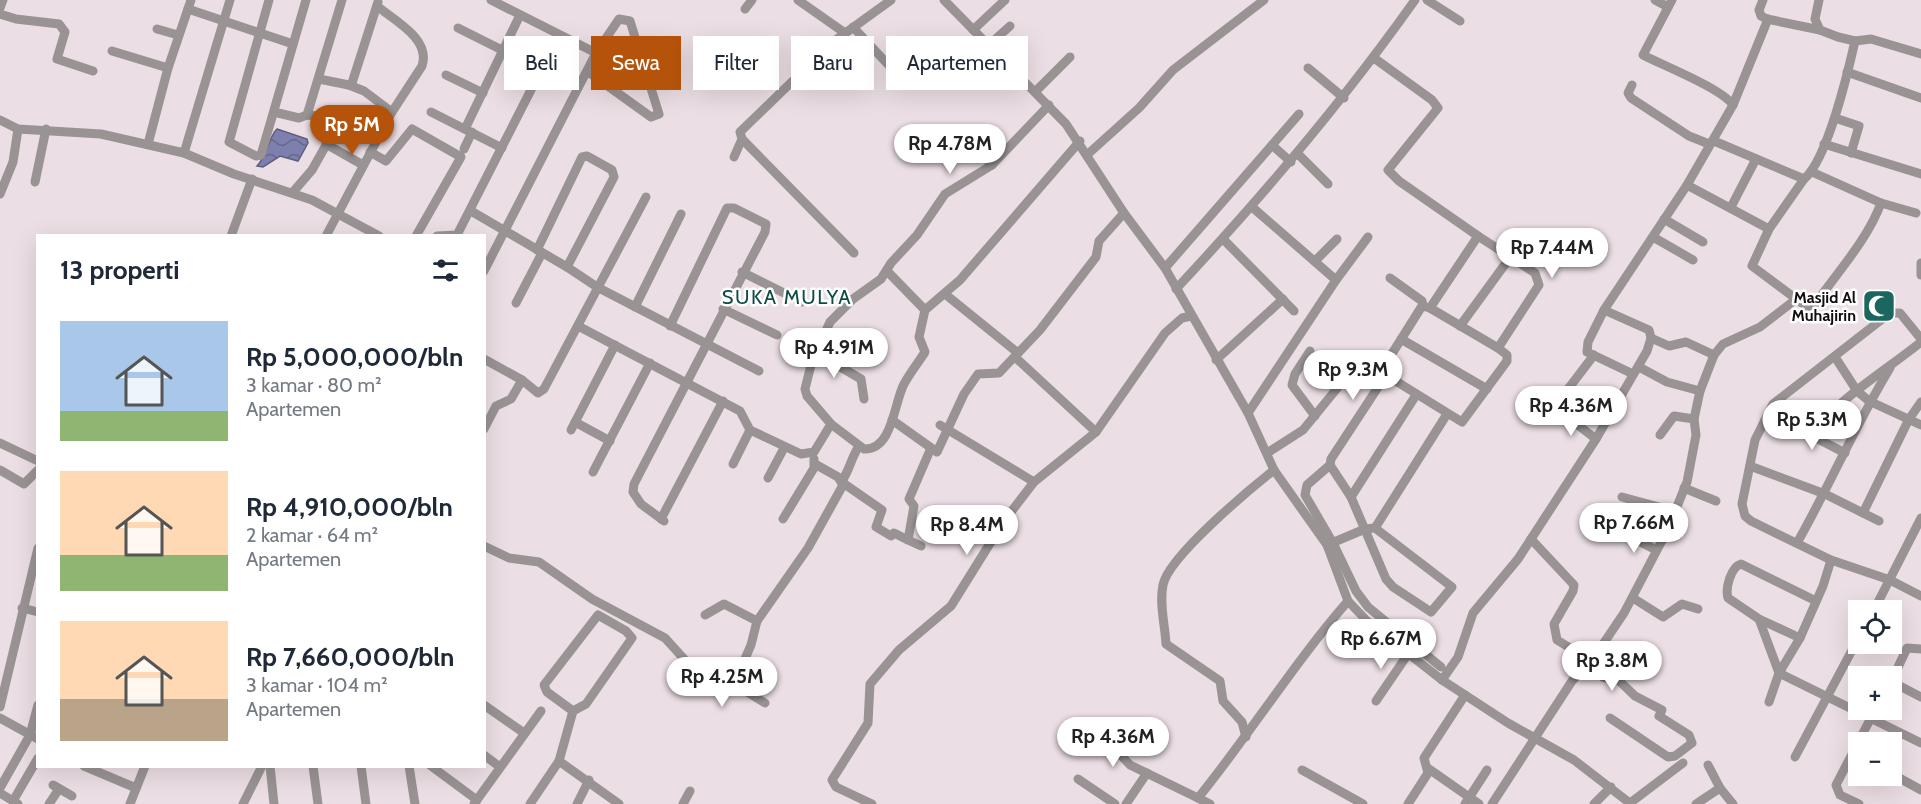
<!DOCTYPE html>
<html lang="id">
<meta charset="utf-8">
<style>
body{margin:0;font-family:Cabin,sans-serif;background:#f2f2f3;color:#1f2937;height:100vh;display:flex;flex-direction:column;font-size:22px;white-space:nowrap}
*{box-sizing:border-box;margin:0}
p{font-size:20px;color:#747a83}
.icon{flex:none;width:33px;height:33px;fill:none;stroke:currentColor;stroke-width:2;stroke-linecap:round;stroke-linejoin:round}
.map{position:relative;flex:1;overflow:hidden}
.drawer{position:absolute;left:36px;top:234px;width:450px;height:534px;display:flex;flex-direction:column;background:#fff;border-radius:0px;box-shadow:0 6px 24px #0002}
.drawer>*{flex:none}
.banner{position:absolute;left:504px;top:36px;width:570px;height:54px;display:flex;gap:12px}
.controls{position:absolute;left:1848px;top:600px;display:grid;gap:12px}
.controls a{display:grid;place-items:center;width:54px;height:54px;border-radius:0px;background:#fff;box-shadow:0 6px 24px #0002;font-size:30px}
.price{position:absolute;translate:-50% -51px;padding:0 14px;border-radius:21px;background:#fff;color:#222;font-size:20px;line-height:39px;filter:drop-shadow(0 2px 3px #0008)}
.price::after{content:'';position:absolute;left:50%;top:36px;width:18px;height:14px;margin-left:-9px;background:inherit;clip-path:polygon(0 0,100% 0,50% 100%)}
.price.active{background:#b45309;color:#fff}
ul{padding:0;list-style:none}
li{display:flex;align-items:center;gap:18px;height:150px;padding:0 24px}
li span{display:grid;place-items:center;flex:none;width:168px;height:120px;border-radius:0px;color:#555}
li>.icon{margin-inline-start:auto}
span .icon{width:72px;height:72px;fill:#fffc;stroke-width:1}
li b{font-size:26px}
h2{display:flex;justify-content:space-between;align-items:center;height:72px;padding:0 24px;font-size:26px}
.tag{padding:0 21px;border-radius:0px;background:#fff;box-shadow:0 6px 24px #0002;font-size:21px;line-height:54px}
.tag.active{background:#b45309;color:#fff}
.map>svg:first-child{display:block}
</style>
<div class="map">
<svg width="1921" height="804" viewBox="0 0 1921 804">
<defs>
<pattern id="water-waves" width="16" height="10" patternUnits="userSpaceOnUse" patternTransform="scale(1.5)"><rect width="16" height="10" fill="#7d80ae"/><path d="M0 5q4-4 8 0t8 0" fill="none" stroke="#65678c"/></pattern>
</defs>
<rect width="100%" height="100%" fill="#ebdee4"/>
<path fill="url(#water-waves)" stroke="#5d5e7f" stroke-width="1.5" d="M277,129L307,139L308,143L298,161L280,156L263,167L257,166C268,154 269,136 277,129Z"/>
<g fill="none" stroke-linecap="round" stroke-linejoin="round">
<g stroke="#999393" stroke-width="9">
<path d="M269,0L229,142L256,156L261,155L306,0"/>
<path d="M491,0L596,53"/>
<path d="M798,0L845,33"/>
<path d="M944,0L1066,124L1124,213L1165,268L1248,413L1274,470L1327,545L1348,601L1367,621L1442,680L1508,723L1574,760L1631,804"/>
<path d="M1427,0L1460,21"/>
<path d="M1655,0L1668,7"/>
<path d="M1763,0L1759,10L1761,16L1767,19L1820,30"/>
<path d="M1819,0L1815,19L1820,30L1838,37L1855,41L1871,39L1921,54"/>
<path d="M0,8L3,0"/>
<path d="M188,9L293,44"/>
<path d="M745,9L752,0"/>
<path d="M0,14L16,19L59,24L65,32L57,59L93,71"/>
<path d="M853,27L896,73"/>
<path d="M458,28L502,50"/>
<path d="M157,29L178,35"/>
<path d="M973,30L1005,0"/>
<path d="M989,45L1010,26"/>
<path d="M112,51L168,68"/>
<path d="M1308,68L1344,98"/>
<path d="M1847,72L1921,98"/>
<path d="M446,75L483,93"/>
<path d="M319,79L349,85L352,83L378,2"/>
<path d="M349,85L364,91L392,112"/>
<path d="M1632,85L1628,93L1631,98L1689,136L1709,144"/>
<path d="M1036,91L1070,57"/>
<path d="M1733,105L1768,19"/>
<path d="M274,112L299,118L307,115L342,0"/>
<path d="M431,112L502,148"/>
<path d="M307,115L327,117"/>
<path d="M1835,118L1859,126L1851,153"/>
<path d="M0,120L18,129L101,134L184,153L234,174L312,200L379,236"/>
<path d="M465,129L520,15"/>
<path d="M1714,141L1804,179L1769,229L1752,266L1807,307L1815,304C1837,273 1868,239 1881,203"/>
<path d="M148,144L168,68L191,0"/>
<path d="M326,144L363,165"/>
<path d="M1824,144L1921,174"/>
<path d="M1272,145L1291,162"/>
<path d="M464,149L472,132"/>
<path d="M370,152L386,161L412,129L461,157L416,236"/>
<path d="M184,153L230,0"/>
<path d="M952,153L971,139L992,165"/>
<path d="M1088,154L1139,108L1173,70L1264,0"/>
<path d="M1298,154L1328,184"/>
<path d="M734,157L742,139"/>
<path d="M1812,172L1881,203L1916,213"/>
<path d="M1804,179C1827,160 1848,72 1855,41"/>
<path d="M35,182L46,129"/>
<path d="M1687,185L1769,229"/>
<path d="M293,192L312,170L334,131"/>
<path d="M0,194L13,162L18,129"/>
<path d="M1252,207L1336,280"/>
<path d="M1731,207L1756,159"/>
<path d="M471,211L567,267L597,287L759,371"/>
<path d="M1664,219L1703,242"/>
<path d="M231,236L252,179"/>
<path d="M326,236L392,112L422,66C431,39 395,21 377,6"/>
<path d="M437,236L457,235L559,35"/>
<path d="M1478,236L1535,273L1539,285L1498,348"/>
<path d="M1653,237L1693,260"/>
<path d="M1223,239L1294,311"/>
<path d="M537,250L582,157L587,156L612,170L614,177L567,267"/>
<path d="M854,253L742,139L740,132L833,42L891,0"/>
<path d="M1315,261L1337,239"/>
<path d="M1921,263V275"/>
<path d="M1165,268L1299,114"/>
<path d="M484,271L596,53L619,19L630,21L659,114L651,117L587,71"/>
<path d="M742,272L802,302"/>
<path d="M1390,278L1422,301L1423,305"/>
<path d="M1176,289C1262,197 1342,103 1415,0"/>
<path d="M945,294L1018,353"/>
<path d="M516,303L542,253"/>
<path d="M635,307L681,214"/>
<path d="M723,309L777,335"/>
<path d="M925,310L960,280L1080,141"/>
<path d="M578,326L740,411L750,430L801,454L814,452L831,424L807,396L805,389L812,361L830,322L853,299L881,279L891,263L917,235L945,194L992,165L1049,105"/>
<path d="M1460,326L1511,256"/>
<path d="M1651,338L1669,346L1686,342L1714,355"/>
<path d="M1401,339L1487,389"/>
<path d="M1921,339L1900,313H1890L1773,404L1755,440L1742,504L1745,516L1751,521L1831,560L1890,580L1921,596"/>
<path d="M1310,351L1295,374L1292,385L1315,416"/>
<path d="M815,352L861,379L864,399"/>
<path d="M1594,355L1565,393L1557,409L1596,439"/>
<path d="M1015,357L1096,432"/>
<path d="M1835,357L1857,391L1869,401L1921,425"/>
<path d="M484,359L522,380"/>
<path d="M1216,360L1283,299"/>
<path d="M1639,367L1667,382L1700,391"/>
<path d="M1633,374L1587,352L1588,342L1604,310L1687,185L1733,105C1721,88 1664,66 1643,55L1672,0"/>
<path d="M1386,375L1462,422L1507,361V355L1498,348L1430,308"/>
<path d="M1248,413L1336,280L1368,237"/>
<path d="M892,420L937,452L964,394L978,374L999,373L1040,330L1096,257L1099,241L1124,213"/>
<path d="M575,422L610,441"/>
<path d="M831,424L864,449C893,450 894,402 904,384C910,373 918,363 925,352L919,337L925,310L887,271"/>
<path d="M940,425L1034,482"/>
<path d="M1791,425L1845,453"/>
<path d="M484,429L496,406L511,399L522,380L538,393L544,389L646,197"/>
<path d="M571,430L615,345"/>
<path d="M1660,435L1674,416L1694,419"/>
<path d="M1812,436C1831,403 1891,367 1921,342"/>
<path d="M0,443L38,461"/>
<path d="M1267,453L1303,430L1343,381"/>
<path d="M733,464L750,430"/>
<path d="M1330,465L1307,485L1305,495L1333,543L1356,591L1368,607L1441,667"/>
<path d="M1750,466L1825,494L1879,521"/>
<path d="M0,470L24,484L38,470"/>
<path d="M593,472L650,363"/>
<path d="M768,478L784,448"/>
<path d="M842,481C850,469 851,458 859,446"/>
<path d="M843,483L882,510L876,527L891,536L894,533L908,540"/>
<path d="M1684,488L1716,501"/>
<path d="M1351,497L1416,395"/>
<path d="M1622,497L1674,511"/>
<path d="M1863,513L1909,419L1921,402"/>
<path d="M661,519L723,401"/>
<path d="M783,519L814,468V459"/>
<path d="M664,521L641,504L633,492L634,484L765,232L766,224L734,208H727L670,326"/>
<path d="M1375,528L1447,414"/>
<path d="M1625,534L1656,550"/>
<path d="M1531,539L1574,585L1573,591L1554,624L1557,640L1580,654L1603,677L1606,678L1612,674L1635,696L1662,710L1659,716L1689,735L1692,743L1675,756L1668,757L1610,718"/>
<path d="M1797,543C1830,485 1856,424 1890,368"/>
<path d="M1327,545L1365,529L1375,528L1452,587L1431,612L1393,587L1386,579L1351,497L1330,465L1331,459L1386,375L1383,368L1422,306L1430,308L1478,236L1399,181L1388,170L1438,108L1432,100L1374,58"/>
<path d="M484,546L509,558L539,562L592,599L665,638L705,682L725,694L734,684L751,645L757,621L808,548L843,485L838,477L815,464"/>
<path d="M921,546L908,540L914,506L909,499L931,448"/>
<path d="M1633,598L1663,617L1682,604L1698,609"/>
<path d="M22,608L38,612"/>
<path d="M1874,610L1921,518"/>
<path d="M598,615L626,631L632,638L586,704L573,711L547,692L544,685Z"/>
<path d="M705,615L724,604L757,621"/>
<path d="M1759,619L1779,673L1921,743"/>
<path d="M1800,638L1759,619L1728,598C1725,588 1731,567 1741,564L1816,601"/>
<path d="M1442,680L1458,657L1473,613L1518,559L1596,439L1647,351L1651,338L1649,330L1604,310"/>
<path d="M1892,680L1907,648L1921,649"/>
<path d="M1892,682L1921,697"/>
<path d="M734,684L765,703"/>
<path d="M1376,701L1408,654"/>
<path d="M1769,702L1779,673L1800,638L1823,586L1831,560"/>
<path d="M484,705L524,733"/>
<path d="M0,707L38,548"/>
<path d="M573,711L559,761L619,804"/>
<path d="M0,718L38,739"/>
<path d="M1094,735L1104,737L1130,765L1198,798C1250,734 1294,663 1348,601"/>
<path d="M1246,737L1242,722L1223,701L1220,681L1166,644C1165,625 1159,603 1163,585C1168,557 1250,489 1274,470"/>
<path d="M484,755L500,767"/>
<path d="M1795,757L1858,639"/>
<path d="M1708,765L1720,788"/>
<path d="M84,766L136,788"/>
<path d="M270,766L274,804"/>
<path d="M313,766L318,804"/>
<path d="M361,766L366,804"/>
<path d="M409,766L415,804"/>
<path d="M431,766L477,800"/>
<path d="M1429,769L1479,804"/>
<path d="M1302,770L1363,804"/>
<path d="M1892,774L1921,790"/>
<path d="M1078,779L1115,804"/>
<path d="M53,785L72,796"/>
<path d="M0,788L30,735L38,705"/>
<path d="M0,793L18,804"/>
<path d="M1198,798L1210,804"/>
<path d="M13,801L38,758"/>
<path d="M1630,803L1683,763"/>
<path d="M49,804L59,789"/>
<path d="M130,804L145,766"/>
<path d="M243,804L262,766"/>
<path d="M474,804L541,711"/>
<path d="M530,804L559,761"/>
<path d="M577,804L589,780"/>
<path d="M683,804L690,791"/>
<path d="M872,804L836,787L832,780L868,723L870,684L899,650L951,606L1004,521L1034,482L1096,432L1165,333L1182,318L1191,316"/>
<path d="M1126,804L1147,773"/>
<path d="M1408,804L1428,773L1424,758L1465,695"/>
<path d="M1465,804L1487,770"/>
<path d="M1492,804L1572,681L1595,656L1624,613L1667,531L1687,482L1696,435L1694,419L1700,391L1714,355L1723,344L1760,327L1795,300"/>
<path d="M1594,804L1611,787"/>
<path d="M1696,804L1720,788L1733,804"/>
<path d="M1859,804L1840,795L1836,785L1875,710"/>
</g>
</g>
<defs>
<symbol id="mosque-square" viewBox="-11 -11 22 22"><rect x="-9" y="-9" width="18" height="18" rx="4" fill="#1b665e" stroke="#fff"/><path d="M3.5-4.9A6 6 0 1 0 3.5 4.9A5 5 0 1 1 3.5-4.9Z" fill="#fff"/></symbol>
</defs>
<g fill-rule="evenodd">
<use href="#mosque-square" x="1860" y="287" width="38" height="38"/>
</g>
<g text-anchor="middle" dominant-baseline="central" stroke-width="5" stroke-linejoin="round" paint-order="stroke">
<g font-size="16" font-weight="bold" fill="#120e10" stroke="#fff" text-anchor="end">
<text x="1856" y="297">Masjid Al<tspan x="1856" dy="18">Muhajirin</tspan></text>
</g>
<g font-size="20" letter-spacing="1.5" fill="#0f4c45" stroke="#fff">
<text x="787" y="297">SUKA MULYA</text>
</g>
</g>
</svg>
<div class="controls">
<a><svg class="icon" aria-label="locate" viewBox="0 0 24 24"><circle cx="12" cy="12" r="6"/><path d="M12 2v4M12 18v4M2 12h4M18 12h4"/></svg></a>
<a>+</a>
<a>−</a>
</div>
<b class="price active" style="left:352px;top:156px">Rp 5M</b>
<b class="price" style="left:950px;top:175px">Rp 4.78M</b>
<b class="price" style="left:1552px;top:279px">Rp 7.44M</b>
<b class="price" style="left:834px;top:379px">Rp 4.91M</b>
<b class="price" style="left:1353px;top:401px">Rp 9.3M</b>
<b class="price" style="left:1571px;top:437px">Rp 4.36M</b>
<b class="price" style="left:1812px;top:451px">Rp 5.3M</b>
<b class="price" style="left:1634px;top:554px">Rp 7.66M</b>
<b class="price" style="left:967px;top:556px">Rp 8.4M</b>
<b class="price" style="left:1381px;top:670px">Rp 6.67M</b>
<b class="price" style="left:1612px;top:692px">Rp 3.8M</b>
<b class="price" style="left:722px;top:708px">Rp 4.25M</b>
<b class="price" style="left:1113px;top:768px">Rp 4.36M</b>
<div class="banner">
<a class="tag">Beli</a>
<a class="tag active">Sewa</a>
<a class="tag">Filter</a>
<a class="tag">Baru</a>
<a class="tag">Apartemen</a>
</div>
<section class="drawer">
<h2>13 properti<svg class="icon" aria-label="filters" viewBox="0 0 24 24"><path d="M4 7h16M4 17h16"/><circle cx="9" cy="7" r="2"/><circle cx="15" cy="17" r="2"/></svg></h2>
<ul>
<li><span style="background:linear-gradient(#a9c7e8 75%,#8fb573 0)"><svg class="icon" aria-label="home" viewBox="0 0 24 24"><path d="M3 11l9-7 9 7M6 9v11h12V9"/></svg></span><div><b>Rp 5,000,000/bln</b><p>3 kamar · 80 m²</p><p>Apartemen</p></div></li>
<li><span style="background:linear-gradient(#ffd9b3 70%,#8fb573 0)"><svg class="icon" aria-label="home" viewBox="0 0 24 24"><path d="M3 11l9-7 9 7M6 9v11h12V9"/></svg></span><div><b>Rp 4,910,000/bln</b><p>2 kamar · 64 m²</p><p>Apartemen</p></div></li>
<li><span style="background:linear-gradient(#ffd9b3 65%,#b9a48a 0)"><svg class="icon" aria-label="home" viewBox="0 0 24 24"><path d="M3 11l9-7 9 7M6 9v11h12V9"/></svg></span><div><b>Rp 7,660,000/bln</b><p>3 kamar · 104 m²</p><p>Apartemen</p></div></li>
</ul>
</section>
</div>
